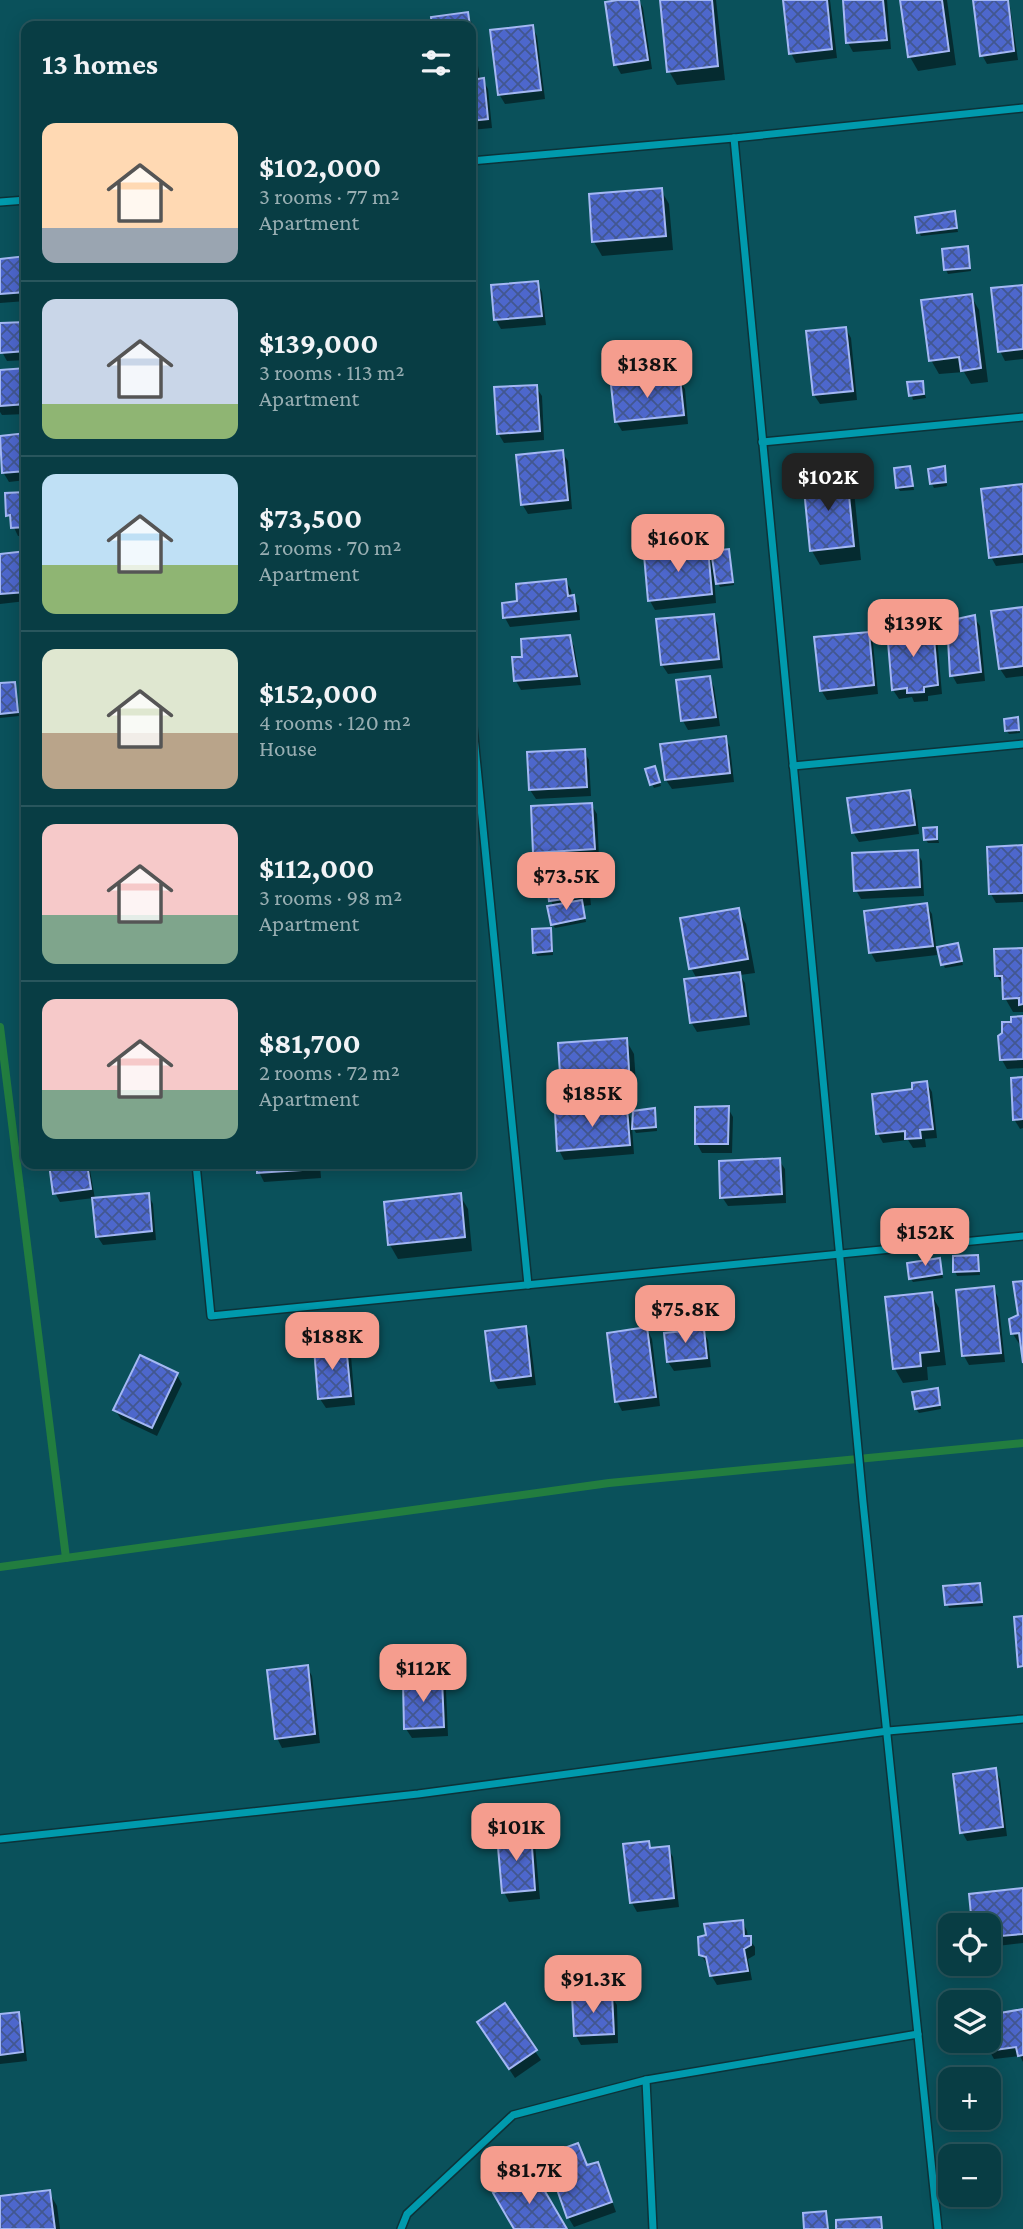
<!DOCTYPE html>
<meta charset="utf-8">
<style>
body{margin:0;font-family:"Crimson Pro",serif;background:#16484f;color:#f1f3f6;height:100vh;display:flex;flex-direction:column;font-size:26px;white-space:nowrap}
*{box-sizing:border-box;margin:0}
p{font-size:23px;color:#98aeb2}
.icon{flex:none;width:38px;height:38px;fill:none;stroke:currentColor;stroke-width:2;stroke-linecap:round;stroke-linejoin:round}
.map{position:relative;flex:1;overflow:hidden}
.drawer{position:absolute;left:21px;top:21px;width:455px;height:1148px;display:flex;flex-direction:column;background:#083d44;border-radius:14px;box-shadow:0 4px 18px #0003,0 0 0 2px #29565d}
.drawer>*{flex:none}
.controls{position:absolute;left:938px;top:1913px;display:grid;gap:14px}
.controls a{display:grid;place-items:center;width:63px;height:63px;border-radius:14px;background:#083d44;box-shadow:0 4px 18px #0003,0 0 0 2px #29565d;font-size:35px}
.price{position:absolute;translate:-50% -60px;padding:0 16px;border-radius:14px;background:#f59d8e;color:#111;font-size:23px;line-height:46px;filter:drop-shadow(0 2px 4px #0008)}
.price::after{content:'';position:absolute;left:50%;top:42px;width:21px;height:16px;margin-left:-10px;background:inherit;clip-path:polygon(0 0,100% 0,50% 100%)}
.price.active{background:#222;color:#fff}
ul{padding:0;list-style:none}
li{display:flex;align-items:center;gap:21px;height:175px;padding:0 21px}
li+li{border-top:2px solid #29565d}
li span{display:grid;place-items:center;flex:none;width:196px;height:140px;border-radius:14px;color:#555}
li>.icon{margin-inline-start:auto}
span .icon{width:84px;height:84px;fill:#fffc;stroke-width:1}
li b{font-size:30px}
h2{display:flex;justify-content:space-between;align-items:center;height:84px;padding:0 21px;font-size:30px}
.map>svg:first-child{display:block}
</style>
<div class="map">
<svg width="1023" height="2229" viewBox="0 0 1023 2229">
<defs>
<pattern id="building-cross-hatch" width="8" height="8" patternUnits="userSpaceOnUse" patternTransform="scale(1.75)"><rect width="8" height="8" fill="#4d67cc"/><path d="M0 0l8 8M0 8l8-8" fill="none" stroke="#425790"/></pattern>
</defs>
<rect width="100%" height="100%" fill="#0a515b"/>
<g fill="#0007">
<path d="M630,0H639L643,8L652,69L621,74L616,65Z"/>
<path d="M662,0H716L725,80L677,85L669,71Z"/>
<path d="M785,0H830L837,58L796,63L791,53Z"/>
<path d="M845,0H887L891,49L853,52L848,43Z"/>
<path d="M902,0H947L956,65L918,71L910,57Z"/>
<path d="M975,0H1009L1018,60L987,64L982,55Z"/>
<path d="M467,14L472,23L480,80H483L488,89L492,128L471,130V26H434L433,18Z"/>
<path d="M345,24L346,26H319Z"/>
<path d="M532,27L537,36L545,99L505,104L499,94Z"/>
<path d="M661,190L669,204L673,250L602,256L594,242Z"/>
<path d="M954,213L958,232L921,236L919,232Z"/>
<path d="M967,248L971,271L948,274L946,270Z"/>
<path d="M26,258V301L0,303V261Z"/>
<path d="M537,282L542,292L546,325L501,329L496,320Z"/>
<path d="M1023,286V359L1005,361L1000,351Z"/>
<path d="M971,296L979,310L988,382L971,384L964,372L939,374L931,360Z"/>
<path d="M26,323V360L7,361L2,352L0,325Z"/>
<path d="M846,329L851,338L857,400L820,404L814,395Z"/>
<path d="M26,370V414L2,415L0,412V372Z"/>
<path d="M679,380L685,389L688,424L622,431L616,421Z"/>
<path d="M922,383L926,398L913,400L909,384Z"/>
<path d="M536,387L542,396L544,440L504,443L498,433Z"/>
<path d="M26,435V480L9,482L3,472L0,437Z"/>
<path d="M562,452L568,461L572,509L528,514L522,504Z"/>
<path d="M910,468L914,490L900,491L897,487Z"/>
<path d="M944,468L947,486L934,488L932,484Z"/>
<path d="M846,477L854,491L861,560L820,565L812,551L805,481Z"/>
<path d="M1023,489V563L996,566L991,557Z"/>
<path d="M26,493V536H18L8,515L7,495Z"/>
<path d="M674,517L679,526L681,553L707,550L715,564L728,551L730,555L734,585L720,587L714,577L716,603L655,610L650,601L653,556L649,549L646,519Z"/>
<path d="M26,553V601L0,604V556Z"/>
<path d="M566,581L571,590L572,597L579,606L580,620L510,627L505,618L504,604L519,603Z"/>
<path d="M1023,609V676L1006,678L1000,669Z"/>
<path d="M713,615L718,625L723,668L668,674L662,665Z"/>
<path d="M974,617L980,626L985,681L957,684L952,675Z"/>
<path d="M932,628L937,637L942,694L928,696V701L914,702L912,697L899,699L893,690Z"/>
<path d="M868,633L873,643L878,694L827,700L821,690Z"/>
<path d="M569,637L574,646L581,685L521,690L516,681L524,658Z"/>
<path d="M709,677L714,687L720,726L688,730L683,721L678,682Z"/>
<path d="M14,684L19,716L0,718V685Z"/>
<path d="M1017,719L1020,733L1009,734L1006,730Z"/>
<path d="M725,738L730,747L734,782L672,789L666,780Z"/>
<path d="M584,751L589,760L591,796L536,799L530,790L528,754Z"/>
<path d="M657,772L661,786L654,788L652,784Z"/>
<path d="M909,792L915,801L919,834L859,842L853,832Z"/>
<path d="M591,804L597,814L599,858L540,862L535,852Z"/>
<path d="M936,829L939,843H928L925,839Z"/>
<path d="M1023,847V902L996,903L991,894Z"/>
<path d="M917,852L922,861L924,896L861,899L856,890Z"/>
<path d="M582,870L588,879L591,905L583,906L586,922L555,928L552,924L554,907L551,901Z"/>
<path d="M926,905L932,914L937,955L876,962L871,953L866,912Z"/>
<path d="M738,910L746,924L755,973L740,975L745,983L750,1025L697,1032L691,1022L697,979L691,968Z"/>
<path d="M550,930L552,934L553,955L537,956L535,952Z"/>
<path d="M957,945L963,965L945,968L943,964Z"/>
<path d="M1023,950V1012H1013L1005,998V988L997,976Z"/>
<path d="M1023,1018V1068L1007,1069L1002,1060L1012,1023Z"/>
<path d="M626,1040L634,1054L637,1099L571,1103L562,1089Z"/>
<path d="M1023,1079V1128L1020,1129L1014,1119Z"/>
<path d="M927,1083L932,1092L937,1138L925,1139L926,1147L913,1148L908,1140L883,1143L878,1134L874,1096L914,1091Z"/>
<path d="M728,1108L733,1117L732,1153H702L697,1144Z"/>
<path d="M626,1110L634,1123L654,1110L656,1114L657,1131L636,1133L632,1126L634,1154L564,1160L559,1150Z"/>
<path d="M779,1160L785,1169L786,1203L728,1206L722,1197Z"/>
<path d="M51,1164H89L95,1199L148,1194L153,1204L156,1240L103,1245L97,1236L94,1198L60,1202L55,1193Z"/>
<path d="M259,1164H320L321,1178L264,1182L259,1172Z"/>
<path d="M460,1195L468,1209L472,1251L398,1259L390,1245Z"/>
<path d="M977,1257L980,1275L957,1276L955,1271Z"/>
<path d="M939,1260L943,1278L913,1282L910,1278Z"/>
<path d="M1023,1283V1350L1013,1334L1011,1320L1020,1316Z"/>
<path d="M993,1288L998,1297L1005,1362L969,1365L964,1356L957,1291Z"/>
<path d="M931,1294L939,1308L946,1365L927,1367L928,1380L903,1383L895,1369L887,1299Z"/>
<path d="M525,1328L530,1337L536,1385L498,1389L493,1380Z"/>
<path d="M647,1329L652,1339L660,1406L622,1411L617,1401Z"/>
<path d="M703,1331L708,1340L711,1367L674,1371L668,1362L666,1334Z"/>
<path d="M345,1347L351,1356L355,1405L326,1408L320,1399Z"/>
<path d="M177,1375L182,1384L157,1436L121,1419L115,1410Z"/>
<path d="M937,1390L941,1409L919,1413L916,1409Z"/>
<path d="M979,1585L983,1606L949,1608L947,1604Z"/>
<path d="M307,1667L312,1676L320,1743L282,1748L277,1738Z"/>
<path d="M441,1681L446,1690L448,1736L412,1738L406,1729Z"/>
<path d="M995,1770L1000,1779L1007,1836L967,1841L962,1832Z"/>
<path d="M530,1835L535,1844L540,1899L509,1902L504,1892Z"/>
<path d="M648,1843L652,1850L668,1848L673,1857L679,1907L637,1912L632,1903L625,1845Z"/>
<path d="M1023,1890V1943L989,1947V1925H974Z"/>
<path d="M742,1921L747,1931L748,1938L755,1947V1955L748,1959L752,1980L717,1985L711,1975L709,1965L707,1964L701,1955Z"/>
<path d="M611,1996L617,2005L618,2043L581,2045L576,2036Z"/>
<path d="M504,2006L541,2060L515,2078L484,2032Z"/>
<path d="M1023,2011V2062L1020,2056L994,2059L989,2050V2030L998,2028Z"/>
<path d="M18,2014L23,2023L27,2061L0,2064V2016Z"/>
<path d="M578,2145L588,2167L597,2164L602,2173L616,2212L574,2227L568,2217Z"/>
<path d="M49,2192L57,2206L60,2229H0V2198Z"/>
</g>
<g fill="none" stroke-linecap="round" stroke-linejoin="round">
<g stroke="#227d3f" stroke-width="8">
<path d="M0,1027L66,1558"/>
<path d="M0,1567L609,1483L1023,1443"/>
</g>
</g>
<g fill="url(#building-cross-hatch)" stroke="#a4b8f3" stroke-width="2">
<path d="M618,0H639L648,60L614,65L605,2Z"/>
<path d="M660,0H712L718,66L667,72Z"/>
<path d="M783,0H827L832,49L789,54Z"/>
<path d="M843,0H883L887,40L846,43Z"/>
<path d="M900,0H942L949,51L908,57Z"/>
<path d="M973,0H1008L1014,51L980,56Z"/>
<path d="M468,12L470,26H432L431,17Z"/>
<path d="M533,25L541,90L498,95L490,30Z"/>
<path d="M484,78L488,119L471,121V80Z"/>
<path d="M662,188L666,236L592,242L589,194Z"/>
<path d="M955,211L957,228L917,233L915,217Z"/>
<path d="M968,246L970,268L944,270L942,249Z"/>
<path d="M26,256V292L0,294V259Z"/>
<path d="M538,281L542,316L494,320L491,285Z"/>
<path d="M1023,285V349L998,352L991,288Z"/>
<path d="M972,294L981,368L961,371L959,357L929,361L921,300Z"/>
<path d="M26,322V351L0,353V323Z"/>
<path d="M846,327L853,391L813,395L806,331Z"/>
<path d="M26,368V404L0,406V370Z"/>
<path d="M680,378L684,415L615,422L611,385Z"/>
<path d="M923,381L924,394L909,396L907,382Z"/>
<path d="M537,385L540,431L497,434L494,387Z"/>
<path d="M26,433V471L2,473L0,436Z"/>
<path d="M563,450L568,500L521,505L516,455Z"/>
<path d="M910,466L913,486L896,488L894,468Z"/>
<path d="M945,466L946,482L930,484L928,469Z"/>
<path d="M847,475L854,546L810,551L803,479Z"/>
<path d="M1023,484V554L989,558L981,489Z"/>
<path d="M26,492V527L11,528L10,515L6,516L5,493Z"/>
<path d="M675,515L677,547L647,549L644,518Z"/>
<path d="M708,548L712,594L648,601L644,555Z"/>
<path d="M729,549L733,582L716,584L711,551Z"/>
<path d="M26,551V592L0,594V554Z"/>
<path d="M566,579L568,596L574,595L576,611L503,618L502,603L517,601L516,584Z"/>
<path d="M1023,607V666L999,669L991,611Z"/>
<path d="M714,614L719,659L661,665L656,619Z"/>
<path d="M975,615L981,672L950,676L947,621Z"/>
<path d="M933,626L938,685L924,687V692L907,693V688L892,690L887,630Z"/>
<path d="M869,632L874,685L820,691L814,637Z"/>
<path d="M570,635L577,676L514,681L512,657H522L521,639Z"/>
<path d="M710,676L716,717L681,721L676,680Z"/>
<path d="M15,682L18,712L0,714V683Z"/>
<path d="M1018,717L1019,730L1005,731L1004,719Z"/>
<path d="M726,736L730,773L665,780L660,744Z"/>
<path d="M585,749L587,787L529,790L527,752Z"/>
<path d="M655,766L660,782L650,785L645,769Z"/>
<path d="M910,790L915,825L852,833L847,798Z"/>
<path d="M592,803L595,849L533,853L531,806Z"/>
<path d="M937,827V839L924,840L923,828Z"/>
<path d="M1023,845V893L989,894L987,847Z"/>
<path d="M918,850L920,887L854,891L852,853Z"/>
<path d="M583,868L587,896L549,901L546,873Z"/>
<path d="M582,900L585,918L551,925L547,906Z"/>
<path d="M927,903L933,946L869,953L864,911Z"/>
<path d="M739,908L748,959L689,969L680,918Z"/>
<path d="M551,928L552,951L533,953L532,929Z"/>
<path d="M958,943L962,961L941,965L937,947Z"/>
<path d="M1023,948V1004L1019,1005V998L1003,999L1002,976H995L994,949Z"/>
<path d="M740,972L746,1016L690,1023L684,979Z"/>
<path d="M1023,1016V1059L1000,1060L998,1036L1002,1033V1022H1011V1017Z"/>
<path d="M627,1038L630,1085L561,1089L558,1043Z"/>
<path d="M1023,1077V1119L1013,1120L1011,1078Z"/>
<path d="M927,1081L933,1129L920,1130L921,1138L905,1139V1131L876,1134L872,1094L912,1089V1083Z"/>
<path d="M729,1106L728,1144H695V1107Z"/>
<path d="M627,1108L630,1145L557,1151L555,1113Z"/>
<path d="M655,1108L656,1127L632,1129L633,1111Z"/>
<path d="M780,1158L782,1194L720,1198L719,1161Z"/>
<path d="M49,1164H87L91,1189L53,1194Z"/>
<path d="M257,1164H317V1169L257,1173Z"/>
<path d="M149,1193L152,1231L96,1237L92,1198Z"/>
<path d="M461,1193L465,1237L388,1245L384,1202Z"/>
<path d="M978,1255L979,1271L953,1272V1256Z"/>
<path d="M940,1258L942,1274L909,1279L907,1263Z"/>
<path d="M1023,1281V1363L1019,1333L1011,1334L1009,1319L1018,1315L1013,1282Z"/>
<path d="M994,1286L1001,1353L962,1356L956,1290Z"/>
<path d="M932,1292L939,1351L920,1353L921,1366L893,1369L885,1297Z"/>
<path d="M526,1326L531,1376L491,1381L485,1331Z"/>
<path d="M647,1327L656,1397L615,1402L607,1333Z"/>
<path d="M704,1329L707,1358L667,1362L664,1333Z"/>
<path d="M346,1345L351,1396L318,1399L314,1348Z"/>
<path d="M140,1355L178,1373L152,1428L113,1410Z"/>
<path d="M938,1388L940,1405L915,1409L912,1392Z"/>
<path d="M980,1583L982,1602L945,1605L943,1586Z"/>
<path d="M1023,1616V1666L1018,1667L1014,1617Z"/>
<path d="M308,1665L315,1734L275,1739L267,1670Z"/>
<path d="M442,1679L444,1727L404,1729L403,1681Z"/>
<path d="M996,1768L1003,1827L960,1833L953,1774Z"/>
<path d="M531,1833L535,1890L502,1893L497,1836Z"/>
<path d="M649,1841L650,1848L669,1846L674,1898L630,1903L623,1844Z"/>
<path d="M1023,1888V1934L989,1937V1925H972L969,1894Z"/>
<path d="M743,1920L744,1936H751V1945L744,1949L748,1971L710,1976L706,1957L699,1955L698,1937L706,1935L704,1924Z"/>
<path d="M612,1994L614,2034L574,2036L572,1996Z"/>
<path d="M505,2003L537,2050L509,2069L477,2022Z"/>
<path d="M1023,2009V2055L1018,2056L1016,2047L987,2051L986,2040H989V2028L996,2027L994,2014Z"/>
<path d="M19,2012L23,2052L0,2055V2014Z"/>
<path d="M578,2143L587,2165L598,2162L612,2202L567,2218L545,2155Z"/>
<path d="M536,2176L567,2229H514L493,2193L517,2180L520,2186Z"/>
<path d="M50,2190L55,2229H0V2196Z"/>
<path d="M826,2211L828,2229H804L803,2213Z"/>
<path d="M881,2217L882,2229H836V2220Z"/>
</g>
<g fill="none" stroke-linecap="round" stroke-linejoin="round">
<defs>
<g id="minor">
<path d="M734,138L863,1502L938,2229"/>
<path d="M471,161L734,138L1023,108"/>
<path d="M0,202L26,200"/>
<path d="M762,442L1023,417"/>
<path d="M471,706L528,1285"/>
<path d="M793,766L1023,744"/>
<path d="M196,1164L211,1316L1023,1236"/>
<path d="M0,1839L418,1794L888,1731L1023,1719"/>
<path d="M646,2080L653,2229"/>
<path d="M401,2229L407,2214L513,2115L646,2080L918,2034"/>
</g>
</defs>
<use href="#minor" stroke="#0c3339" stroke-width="10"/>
<use href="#minor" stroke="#009aad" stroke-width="7"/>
</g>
</svg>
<div class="controls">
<a><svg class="icon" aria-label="locate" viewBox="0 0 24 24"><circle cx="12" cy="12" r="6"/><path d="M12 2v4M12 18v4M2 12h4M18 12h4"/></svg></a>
<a><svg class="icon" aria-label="layers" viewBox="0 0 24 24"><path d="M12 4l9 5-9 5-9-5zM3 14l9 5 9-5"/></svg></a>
<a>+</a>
<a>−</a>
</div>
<b class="price" style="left:647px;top:400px">$138K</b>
<b class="price active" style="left:828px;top:513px">$102K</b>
<b class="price" style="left:678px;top:574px">$160K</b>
<b class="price" style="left:913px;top:659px">$139K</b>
<b class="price" style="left:566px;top:912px">$73.5K</b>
<b class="price" style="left:592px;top:1129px">$185K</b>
<b class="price" style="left:925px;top:1268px">$152K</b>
<b class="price" style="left:685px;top:1345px">$75.8K</b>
<b class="price" style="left:332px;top:1372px">$188K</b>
<b class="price" style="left:423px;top:1704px">$112K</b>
<b class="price" style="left:516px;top:1863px">$101K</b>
<b class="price" style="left:593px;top:2015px">$91.3K</b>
<b class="price" style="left:529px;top:2206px">$81.7K</b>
<section class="drawer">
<h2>13 homes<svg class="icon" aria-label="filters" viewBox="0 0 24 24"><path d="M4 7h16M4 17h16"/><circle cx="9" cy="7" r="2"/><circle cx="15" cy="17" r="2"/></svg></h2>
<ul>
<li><span style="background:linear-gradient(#ffd9b3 75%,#9aa5b1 0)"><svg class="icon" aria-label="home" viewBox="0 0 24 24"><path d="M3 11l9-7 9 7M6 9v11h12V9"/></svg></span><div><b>$102,000</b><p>3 rooms · 77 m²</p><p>Apartment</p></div></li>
<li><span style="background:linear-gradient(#c9d6e8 75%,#8fb573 0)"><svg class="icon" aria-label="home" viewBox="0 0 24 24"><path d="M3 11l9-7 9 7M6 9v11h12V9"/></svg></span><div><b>$139,000</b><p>3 rooms · 113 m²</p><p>Apartment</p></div></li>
<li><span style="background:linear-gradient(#bfe0f5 65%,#8fb573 0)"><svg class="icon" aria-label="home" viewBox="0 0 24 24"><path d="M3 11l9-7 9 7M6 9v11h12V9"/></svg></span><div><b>$73,500</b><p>2 rooms · 70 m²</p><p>Apartment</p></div></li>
<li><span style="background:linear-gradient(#dfe7d0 60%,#b9a48a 0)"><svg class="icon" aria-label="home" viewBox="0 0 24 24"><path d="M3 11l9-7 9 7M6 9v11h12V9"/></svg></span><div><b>$152,000</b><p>4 rooms · 120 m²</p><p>House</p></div></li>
<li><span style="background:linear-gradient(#f6c9c9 65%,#7fa58c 0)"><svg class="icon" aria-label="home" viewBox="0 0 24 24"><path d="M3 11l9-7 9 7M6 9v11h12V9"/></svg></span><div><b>$112,000</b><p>3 rooms · 98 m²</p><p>Apartment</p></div></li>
<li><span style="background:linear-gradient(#f6c9c9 65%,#7fa58c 0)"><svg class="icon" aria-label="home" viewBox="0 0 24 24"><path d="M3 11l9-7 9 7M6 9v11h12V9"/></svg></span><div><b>$81,700</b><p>2 rooms · 72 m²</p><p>Apartment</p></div></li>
</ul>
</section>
</div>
